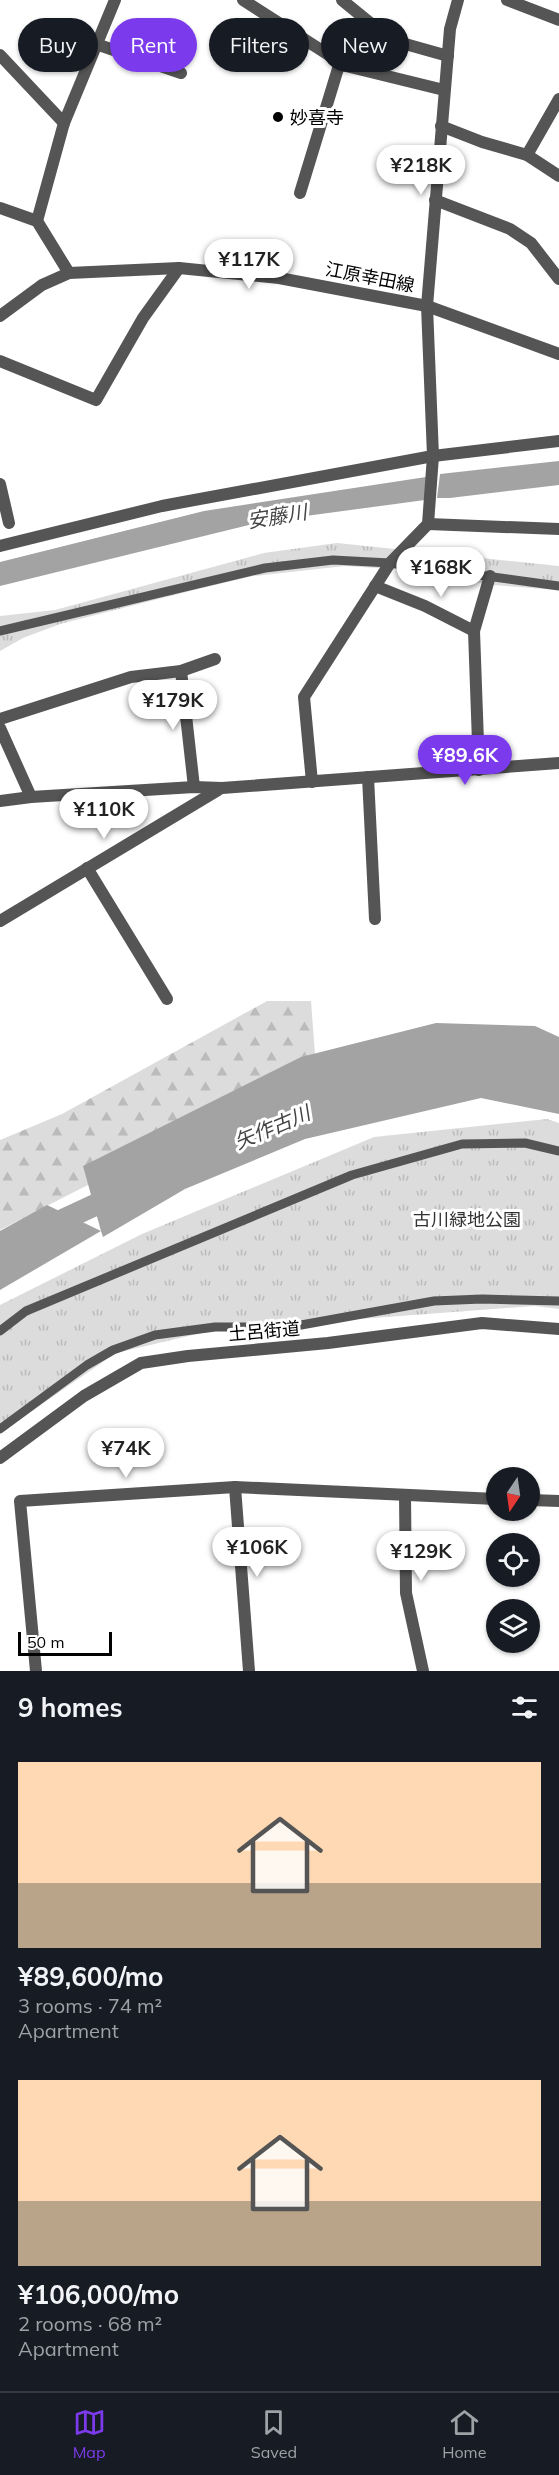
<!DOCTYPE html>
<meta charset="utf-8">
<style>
body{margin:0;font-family:Mulish,"Noto Sans JP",sans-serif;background:#20242c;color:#f1f3f6;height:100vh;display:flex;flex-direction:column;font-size:22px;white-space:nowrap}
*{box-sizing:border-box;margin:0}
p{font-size:20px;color:#9ea1a6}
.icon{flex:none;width:33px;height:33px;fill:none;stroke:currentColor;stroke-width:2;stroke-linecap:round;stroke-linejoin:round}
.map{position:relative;height:1671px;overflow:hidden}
.side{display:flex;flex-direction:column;background:#171b24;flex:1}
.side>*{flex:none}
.top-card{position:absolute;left:18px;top:18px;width:524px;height:54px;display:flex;gap:12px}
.needle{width:39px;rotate:193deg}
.fabs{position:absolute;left:486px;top:1467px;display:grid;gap:12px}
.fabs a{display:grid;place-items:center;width:54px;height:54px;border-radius:50%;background:#171b24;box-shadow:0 2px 4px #0004;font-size:30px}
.scale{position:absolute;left:18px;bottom:15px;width:94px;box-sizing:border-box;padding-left:6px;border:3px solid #000;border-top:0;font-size:16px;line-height:21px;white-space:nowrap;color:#000;-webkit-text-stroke:4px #fff;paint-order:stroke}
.price{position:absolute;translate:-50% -51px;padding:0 14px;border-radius:21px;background:#fff;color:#222;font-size:20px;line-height:39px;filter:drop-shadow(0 2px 3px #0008)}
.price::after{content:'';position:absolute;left:50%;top:36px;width:18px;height:14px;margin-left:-9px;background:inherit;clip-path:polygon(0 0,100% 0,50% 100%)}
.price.on{background:#7c3aed;color:#fff}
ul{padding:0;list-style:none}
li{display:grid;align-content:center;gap:12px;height:318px;padding:0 18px}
li span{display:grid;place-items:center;height:186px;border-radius:0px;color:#555}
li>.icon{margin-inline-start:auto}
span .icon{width:108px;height:108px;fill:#fffc;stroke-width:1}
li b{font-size:26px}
h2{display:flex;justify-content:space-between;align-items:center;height:72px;padding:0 18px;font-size:26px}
.tag{padding:0 21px;border-radius:27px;background:#171b24;box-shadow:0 2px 4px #0004;font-size:21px;line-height:54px}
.tag.on{background:#7c3aed;color:#fff}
.tab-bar{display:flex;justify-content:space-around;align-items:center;height:84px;border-top:2px solid #363941;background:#171b24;font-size:16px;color:#9ea1a6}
.tab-bar a{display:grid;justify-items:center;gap:3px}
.tab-bar .on{color:#7c3aed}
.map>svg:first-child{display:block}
</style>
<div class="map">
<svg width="559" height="1671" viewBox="0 0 559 1671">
<defs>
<pattern id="forest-firs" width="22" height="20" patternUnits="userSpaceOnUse" patternTransform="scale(1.5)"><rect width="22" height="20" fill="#dcdcdc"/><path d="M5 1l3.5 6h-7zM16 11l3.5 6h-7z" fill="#bbb"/></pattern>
<pattern id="park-tufts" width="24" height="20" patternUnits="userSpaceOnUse" patternTransform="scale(1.5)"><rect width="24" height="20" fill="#dcdcdc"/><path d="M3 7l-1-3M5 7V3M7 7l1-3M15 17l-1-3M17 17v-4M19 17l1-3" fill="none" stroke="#bbb"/></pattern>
</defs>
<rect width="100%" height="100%" fill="#fff"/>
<path fill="url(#forest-firs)" d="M267,1001H311L316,1068L0,1230V1140L62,1114Z"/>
<g fill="url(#park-tufts)">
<path d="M337,543L559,566V590L492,585L409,570L345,566L253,576L202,588L60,624L23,638L0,651V616L55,610L264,553Z"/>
<path d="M547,1119L559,1123V1309L534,1306L214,1330L116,1353L0,1433V1305L142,1234L374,1137Z"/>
</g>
<g fill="#a3a3a3">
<path d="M559,461V485L450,498H437L440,474Z"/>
<path d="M426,477L425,500L261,522L0,586V562L204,511Z"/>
<path d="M436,1023L535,1026L559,1037V1114L481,1098L305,1139L185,1189L103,1237L101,1231L0,1290V1231L47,1205L101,1231L83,1166L301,1057Z"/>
</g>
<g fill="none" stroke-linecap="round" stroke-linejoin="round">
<path stroke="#a3a3a3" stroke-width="22" d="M0,1249L121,1193"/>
<g stroke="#555" stroke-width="9">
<path d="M0,631L265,568L333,560L390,563L559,586"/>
<path d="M0,1331L26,1311L352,1175L462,1144L525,1143L559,1151"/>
<path d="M0,1429L87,1365L113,1350L155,1335L215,1327H290L434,1301L482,1299L559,1301"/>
</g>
<g stroke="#555" stroke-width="12">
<path d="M243,0L346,66L444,90"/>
<path d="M342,0L391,40L448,56"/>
<path d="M507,0L559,20"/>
<path d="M96,44L181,73"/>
<path d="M0,55L64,123"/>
<path d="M441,126L482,142L527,155L559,176"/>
<path d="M527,155L559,99"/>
<path d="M300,193L340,62"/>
<path d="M435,200L510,229L531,243L559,279"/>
<path d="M0,208L37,221L69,273"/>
<path d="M37,221L64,123L115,0"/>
<path d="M0,316L42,285L69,273L179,268L279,278L427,306L559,354"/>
<path d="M0,361L96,400L143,318L179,268"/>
<path d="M0,484L9,523"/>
<path d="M428,524L559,529"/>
<path d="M0,546L162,506L433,456L559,441"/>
<path d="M375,586L425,606L474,631L490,576"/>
<path d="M474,631L479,770"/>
<path d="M181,671L194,787"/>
<path d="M0,719L131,677L181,671L215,659"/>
<path d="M0,728L31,797"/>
<path d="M368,777L375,919"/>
<path d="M312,782L304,697L390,563L428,524L433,456L427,306L450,29L458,0"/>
<path d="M0,801L31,797L194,787L222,788L559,763"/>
<path d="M87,868L167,999"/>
<path d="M0,921L218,790"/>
<path d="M235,1487L249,1671"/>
<path d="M405,1495L406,1593L423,1671"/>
<path d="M530,1500L559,1501"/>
<path d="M36,1671L20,1501L235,1487L496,1499"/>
</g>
<path stroke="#555" stroke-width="12" d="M0,1458L84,1396L141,1363L188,1356L328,1343L482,1323L559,1329"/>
</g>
<circle fill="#000" stroke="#fff" stroke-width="2" cx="278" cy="117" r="6"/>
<g text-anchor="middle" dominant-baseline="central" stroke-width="6" stroke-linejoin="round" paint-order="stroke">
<g font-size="18" fill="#000" stroke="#fff" text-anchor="start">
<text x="290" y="117">妙喜寺</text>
</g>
<g font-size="18" fill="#000" stroke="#fff">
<text transform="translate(370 277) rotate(11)">江原幸田線</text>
<text transform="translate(264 1331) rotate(-5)">土呂街道</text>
</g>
<g font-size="18" fill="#333" stroke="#fff">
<text x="467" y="1219">古川緑地公園</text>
</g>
<g font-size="20" font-style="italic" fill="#444" stroke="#fff">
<text transform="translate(277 516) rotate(-9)">安藤川</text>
<text transform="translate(272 1127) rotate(-23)">矢作古川</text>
</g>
</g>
</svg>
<div class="fabs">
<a><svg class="needle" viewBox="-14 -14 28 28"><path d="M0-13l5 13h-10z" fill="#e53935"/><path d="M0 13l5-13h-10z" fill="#9ea1a6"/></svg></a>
<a><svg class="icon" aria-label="locate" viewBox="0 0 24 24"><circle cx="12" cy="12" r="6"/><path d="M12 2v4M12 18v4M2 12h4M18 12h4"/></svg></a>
<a><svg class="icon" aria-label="layers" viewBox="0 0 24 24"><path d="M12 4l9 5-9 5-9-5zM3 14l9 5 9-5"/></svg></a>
</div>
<div class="scale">50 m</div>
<b class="price" style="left:421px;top:196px">¥218K</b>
<b class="price" style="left:249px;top:290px">¥117K</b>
<b class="price" style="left:441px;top:598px">¥168K</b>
<b class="price" style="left:173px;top:731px">¥179K</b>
<b class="price on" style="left:465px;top:786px">¥89.6K</b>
<b class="price" style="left:104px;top:840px">¥110K</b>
<b class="price" style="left:126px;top:1479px">¥74K</b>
<b class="price" style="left:257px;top:1578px">¥106K</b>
<b class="price" style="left:421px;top:1582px">¥129K</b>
<div class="top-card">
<a class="tag">Buy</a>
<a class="tag on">Rent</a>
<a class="tag">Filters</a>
<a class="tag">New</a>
</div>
</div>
<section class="side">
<h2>9 homes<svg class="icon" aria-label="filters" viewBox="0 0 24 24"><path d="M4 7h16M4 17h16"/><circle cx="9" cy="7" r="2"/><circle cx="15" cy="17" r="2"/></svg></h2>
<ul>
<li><span style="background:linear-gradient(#ffd9b3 65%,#b9a48a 0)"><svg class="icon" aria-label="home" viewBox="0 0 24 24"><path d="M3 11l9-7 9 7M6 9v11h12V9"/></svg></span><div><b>¥89,600/mo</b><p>3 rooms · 74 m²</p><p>Apartment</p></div></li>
<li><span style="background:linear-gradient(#ffd9b3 65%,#b9a48a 0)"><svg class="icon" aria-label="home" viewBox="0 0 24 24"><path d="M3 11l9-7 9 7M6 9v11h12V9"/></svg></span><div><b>¥106,000/mo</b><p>2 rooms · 68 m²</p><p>Apartment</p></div></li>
</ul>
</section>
<nav class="tab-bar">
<a class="on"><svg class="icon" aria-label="map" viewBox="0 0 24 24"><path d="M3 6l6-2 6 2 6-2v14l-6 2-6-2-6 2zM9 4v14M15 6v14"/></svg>Map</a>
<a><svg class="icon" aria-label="saved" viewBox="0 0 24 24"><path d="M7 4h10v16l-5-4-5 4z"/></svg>Saved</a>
<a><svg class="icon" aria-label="home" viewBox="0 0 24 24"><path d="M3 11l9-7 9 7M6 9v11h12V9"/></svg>Home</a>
</nav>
